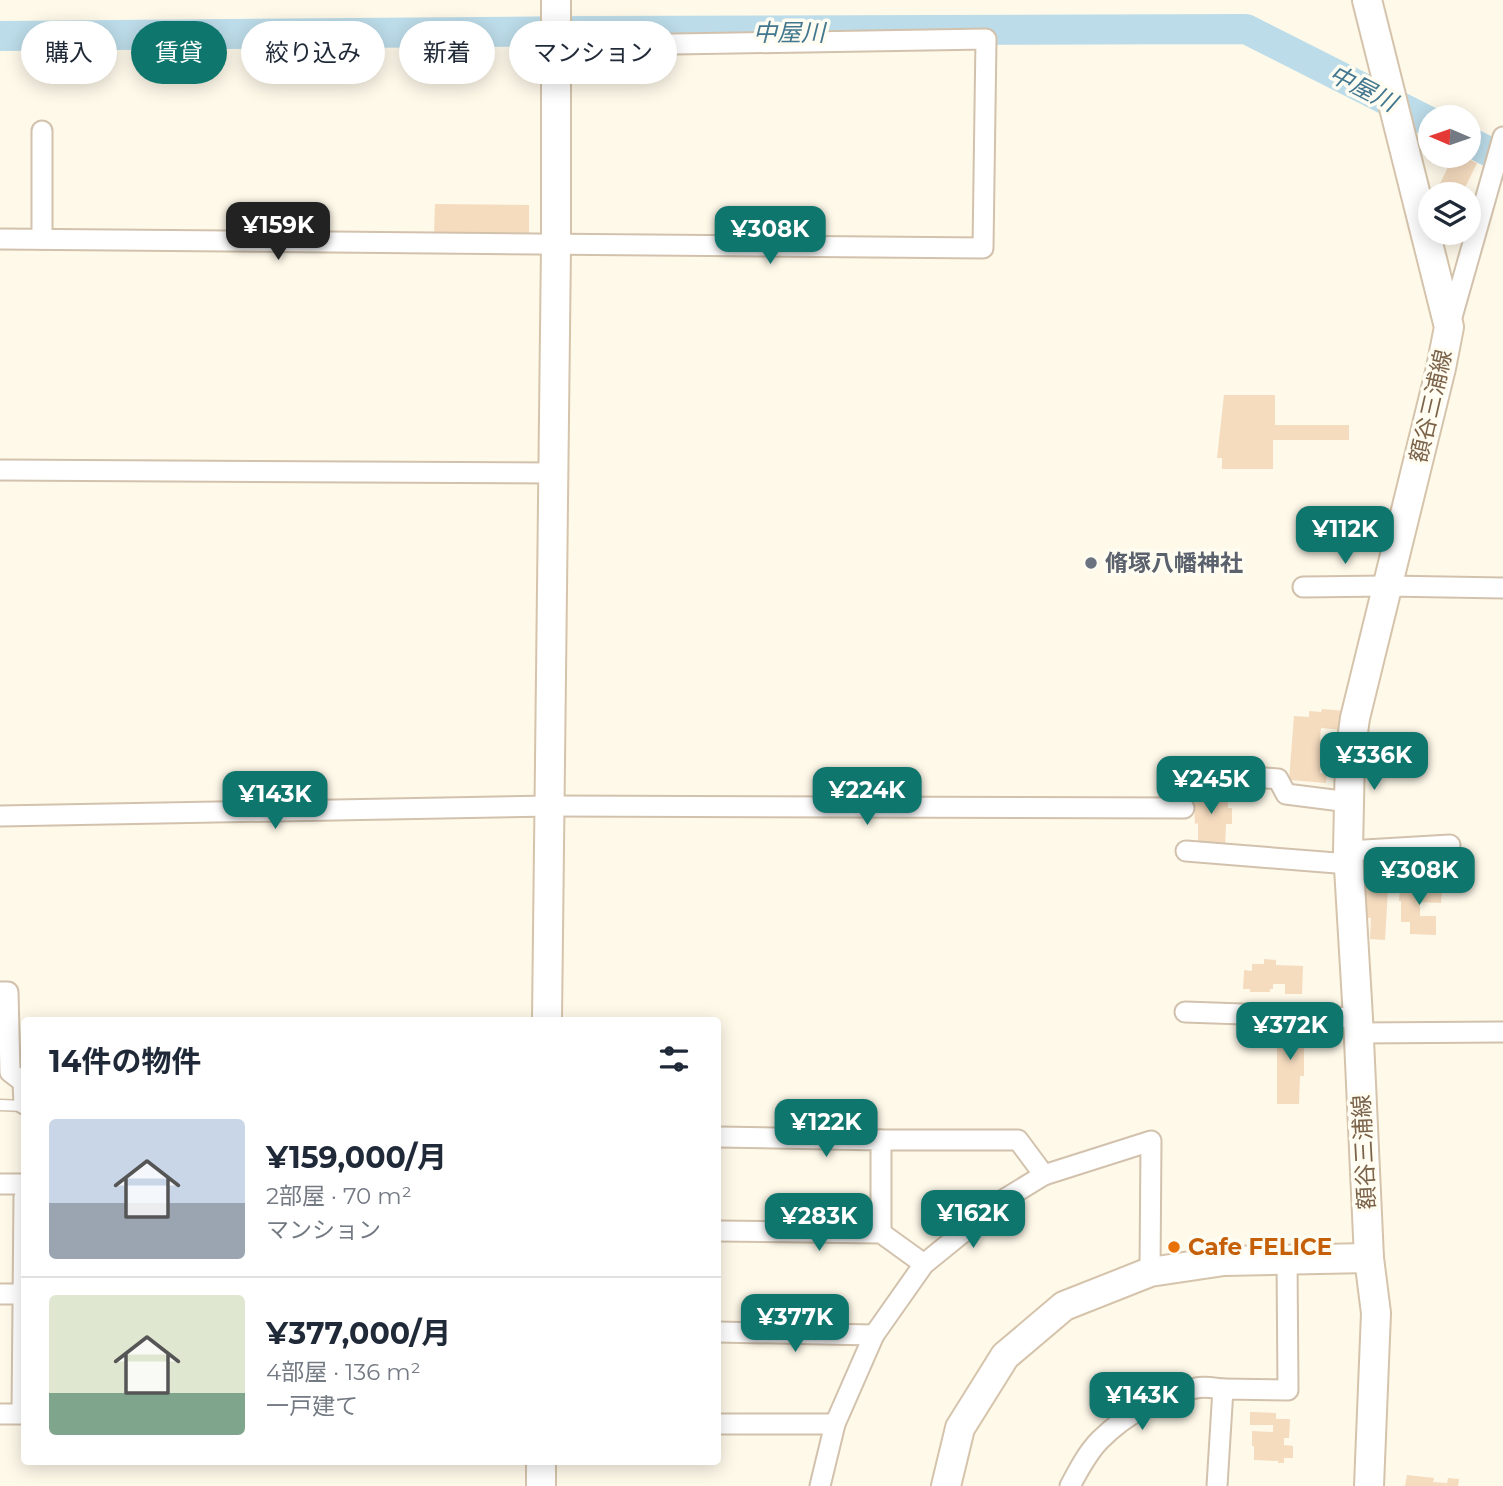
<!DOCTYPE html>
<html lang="ja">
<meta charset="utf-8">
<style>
body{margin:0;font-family:Montserrat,"Noto Sans JP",sans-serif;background:#f2f2f3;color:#1f2937;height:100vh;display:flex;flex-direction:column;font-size:26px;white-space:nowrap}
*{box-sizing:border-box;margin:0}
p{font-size:23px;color:#747a83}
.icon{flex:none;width:38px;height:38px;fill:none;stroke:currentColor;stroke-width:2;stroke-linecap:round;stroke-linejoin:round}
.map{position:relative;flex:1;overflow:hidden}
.panel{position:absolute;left:21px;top:1017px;width:700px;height:448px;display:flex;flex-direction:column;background:#fff;border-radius:7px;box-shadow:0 4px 18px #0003}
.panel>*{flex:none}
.top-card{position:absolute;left:21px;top:21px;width:700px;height:63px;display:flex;gap:14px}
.needle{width:46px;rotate:272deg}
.fabs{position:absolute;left:1418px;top:105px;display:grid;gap:14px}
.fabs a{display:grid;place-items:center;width:63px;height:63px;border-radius:50%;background:#fff;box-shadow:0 4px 18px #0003;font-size:35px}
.price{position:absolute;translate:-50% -60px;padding:0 16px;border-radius:14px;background:#0f766e;color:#fff;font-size:23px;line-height:46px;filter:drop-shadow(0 2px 4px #0008)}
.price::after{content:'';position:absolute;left:50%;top:42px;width:21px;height:16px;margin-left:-10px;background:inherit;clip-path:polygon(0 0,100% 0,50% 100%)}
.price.selected{background:#222;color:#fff}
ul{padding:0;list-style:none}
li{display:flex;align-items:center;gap:21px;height:175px;padding:0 28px}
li+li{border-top:2px solid #e0e1e3}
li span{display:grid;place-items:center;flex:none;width:196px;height:140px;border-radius:7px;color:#555}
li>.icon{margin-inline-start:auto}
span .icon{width:84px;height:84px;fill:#fffc;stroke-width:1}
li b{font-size:30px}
h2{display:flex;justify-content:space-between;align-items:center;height:84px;padding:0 28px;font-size:30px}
.tag{padding:0 24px;border-radius:32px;background:#fff;box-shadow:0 4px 18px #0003;font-size:24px;line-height:63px}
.tag.selected{background:#0f766e;color:#fff}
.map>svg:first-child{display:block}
</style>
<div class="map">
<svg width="1503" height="1486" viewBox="0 0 1503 1486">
<rect width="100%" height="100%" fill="#fef9e9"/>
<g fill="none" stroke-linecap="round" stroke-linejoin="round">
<g stroke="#bcdce9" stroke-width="30">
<path d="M0,36L589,31L1246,29L1430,122"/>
<path d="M1468,141L1503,159"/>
</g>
</g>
<g fill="#f5dcbf">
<path d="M1435,156H1462L1477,163L1462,194H1435L1450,163Z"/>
<path d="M435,204L529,205V235L434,234Z"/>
<path d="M1224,395H1275V425H1349V440H1273V469H1222V458H1217Z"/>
<path d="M1322,709L1345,711L1343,730L1321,728L1320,739L1330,740L1328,766H1321L1320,773L1327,774L1326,783L1289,780L1294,716L1309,717V711L1321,712Z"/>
<path d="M1193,783H1211V798H1228V808H1232V824H1226L1225,847L1198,846V823L1195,824Z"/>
<path d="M1377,854L1390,855L1385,940L1370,939L1371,918H1365L1366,904L1362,903L1363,882L1379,883V875H1376Z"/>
<path d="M1402,883L1428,884V886H1437V892H1442L1441,903L1420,902V916H1436V935L1410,934V922H1401V901H1399L1400,889L1402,890Z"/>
<path d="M1264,959L1276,960V965L1303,966L1302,994H1285V984H1273V989H1270V992H1250V989H1243L1244,970L1252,971V964H1264Z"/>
<path d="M1277,1023H1304V1076H1300L1299,1104H1277Z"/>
<path d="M1250,1412L1276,1413V1419H1290L1289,1438H1284V1445L1293,1446V1458H1284V1463H1278V1461L1254,1460V1446H1252V1431L1273,1432V1425H1250Z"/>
<path d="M1407,1475L1434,1478L1433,1482L1447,1483L1448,1478L1459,1479L1458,1486H1405Z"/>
</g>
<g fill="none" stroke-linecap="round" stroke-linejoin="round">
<defs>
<path id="lane" d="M0,1105L24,1106"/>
<g id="street">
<path d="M0,239L983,248L986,39L556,46"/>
<path d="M42,239V131"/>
<path d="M1450,324L1503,137"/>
<path d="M0,470L553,473"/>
<path d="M1303,587L1387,586L1503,588"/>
<path d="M1184,771L1278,779L1286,794L1349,802"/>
<path d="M0,816L550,806L1184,808"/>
<path d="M1186,851L1349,864"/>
<path d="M1348,851L1450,845"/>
<path d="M0,992H8L10,1072L23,1082L24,1104"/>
<path d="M1185,1012L1358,1018"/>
<path d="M1359,1033L1503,1032"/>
<path d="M718,1137L881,1140V1233"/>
<path d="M881,1140H1018L1044,1175"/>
<path d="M0,1184H24"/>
<path d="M718,1231L881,1233L924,1264"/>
<path d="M0,1294H23"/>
<path d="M718,1332L874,1335"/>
<path d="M0,1414H22L24,1197"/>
<path d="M718,1424H835"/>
<path d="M820,1486L835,1424L874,1335L924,1264L1003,1200L1044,1175L1151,1141L1150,1272"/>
<path d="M1070,1486C1078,1471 1087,1453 1100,1440C1125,1415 1160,1395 1196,1388C1204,1386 1214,1388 1223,1389"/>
<path d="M1217,1486L1223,1389L1288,1390L1287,1259"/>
</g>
<g id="secondary">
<path d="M1367,0L1449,327L1441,368L1355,718L1350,754L1348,851L1358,1018L1369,1258L1376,1313L1369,1486"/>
<path d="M547,1020L556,245V0"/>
<path d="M541,1486V1461"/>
<path d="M946,1486L960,1428L1005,1356L1064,1306L1150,1272L1224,1261L1369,1258"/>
</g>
</defs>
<use href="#lane" stroke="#d2c2ad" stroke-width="13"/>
<use href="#street" stroke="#d2c2ad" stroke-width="23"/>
<use href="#secondary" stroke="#d5c4ab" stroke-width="32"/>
<use href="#lane" stroke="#fff" stroke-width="10"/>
<use href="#street" stroke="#fff" stroke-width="19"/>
<use href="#secondary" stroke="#fff" stroke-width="28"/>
</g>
<circle fill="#6b7280" stroke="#fffcf1" stroke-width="2.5" cx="1091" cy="563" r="7"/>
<circle fill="#e8710a" stroke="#fffcf1" stroke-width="2.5" cx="1174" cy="1247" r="7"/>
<g text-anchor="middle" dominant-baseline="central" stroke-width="7" stroke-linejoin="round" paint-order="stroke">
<g font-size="23" fill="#7b634a" stroke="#fffcf1">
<text transform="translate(1431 406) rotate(-77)">額谷三浦線</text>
<text transform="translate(1364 1152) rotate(-93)">額谷三浦線</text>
</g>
<g font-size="23" font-weight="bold" fill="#5b616d" stroke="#fffcf1" text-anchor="start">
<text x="1105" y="563">脩塚八幡神社</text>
</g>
<g font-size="23" font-weight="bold" fill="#c56008" stroke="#fffcf1" text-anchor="start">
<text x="1188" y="1247">Cafe FELICE</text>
</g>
<g font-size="24" font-style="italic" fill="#42778f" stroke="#fffcf1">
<text x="789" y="32">中屋川</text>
<text transform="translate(1363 88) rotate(27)">中屋川</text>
</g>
</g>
</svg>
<div class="fabs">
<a><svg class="needle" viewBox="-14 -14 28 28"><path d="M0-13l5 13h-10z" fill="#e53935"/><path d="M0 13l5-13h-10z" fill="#747a83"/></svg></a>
<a><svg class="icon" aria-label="layers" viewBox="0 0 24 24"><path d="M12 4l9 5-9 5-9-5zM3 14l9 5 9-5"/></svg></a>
</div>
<b class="price selected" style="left:278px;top:262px">¥159K</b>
<b class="price" style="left:770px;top:266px">¥308K</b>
<b class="price" style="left:1345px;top:566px">¥112K</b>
<b class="price" style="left:1374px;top:792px">¥336K</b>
<b class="price" style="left:1211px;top:816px">¥245K</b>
<b class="price" style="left:867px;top:827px">¥224K</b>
<b class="price" style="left:275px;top:831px">¥143K</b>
<b class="price" style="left:1419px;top:907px">¥308K</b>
<b class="price" style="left:1290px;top:1062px">¥372K</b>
<b class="price" style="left:826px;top:1159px">¥122K</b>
<b class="price" style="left:973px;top:1250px">¥162K</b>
<b class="price" style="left:819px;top:1253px">¥283K</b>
<b class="price" style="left:795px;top:1354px">¥377K</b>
<b class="price" style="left:1142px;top:1432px">¥143K</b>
<div class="top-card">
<a class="tag">購入</a>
<a class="tag selected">賃貸</a>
<a class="tag">絞り込み</a>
<a class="tag">新着</a>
<a class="tag">マンション</a>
</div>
<section class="panel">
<h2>14件の物件<svg class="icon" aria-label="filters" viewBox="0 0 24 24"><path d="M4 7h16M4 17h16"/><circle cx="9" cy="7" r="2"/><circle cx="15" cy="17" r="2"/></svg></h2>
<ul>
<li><span style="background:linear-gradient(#c9d6e8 60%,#9aa5b1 0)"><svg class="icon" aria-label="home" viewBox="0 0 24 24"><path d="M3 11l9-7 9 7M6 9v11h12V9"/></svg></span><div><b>¥159,000/月</b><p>2部屋 · 70 m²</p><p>マンション</p></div></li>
<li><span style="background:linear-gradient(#dfe7d0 70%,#7fa58c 0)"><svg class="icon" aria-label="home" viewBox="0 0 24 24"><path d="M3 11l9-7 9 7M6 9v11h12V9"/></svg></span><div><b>¥377,000/月</b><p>4部屋 · 136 m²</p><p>一戸建て</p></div></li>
</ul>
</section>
</div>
